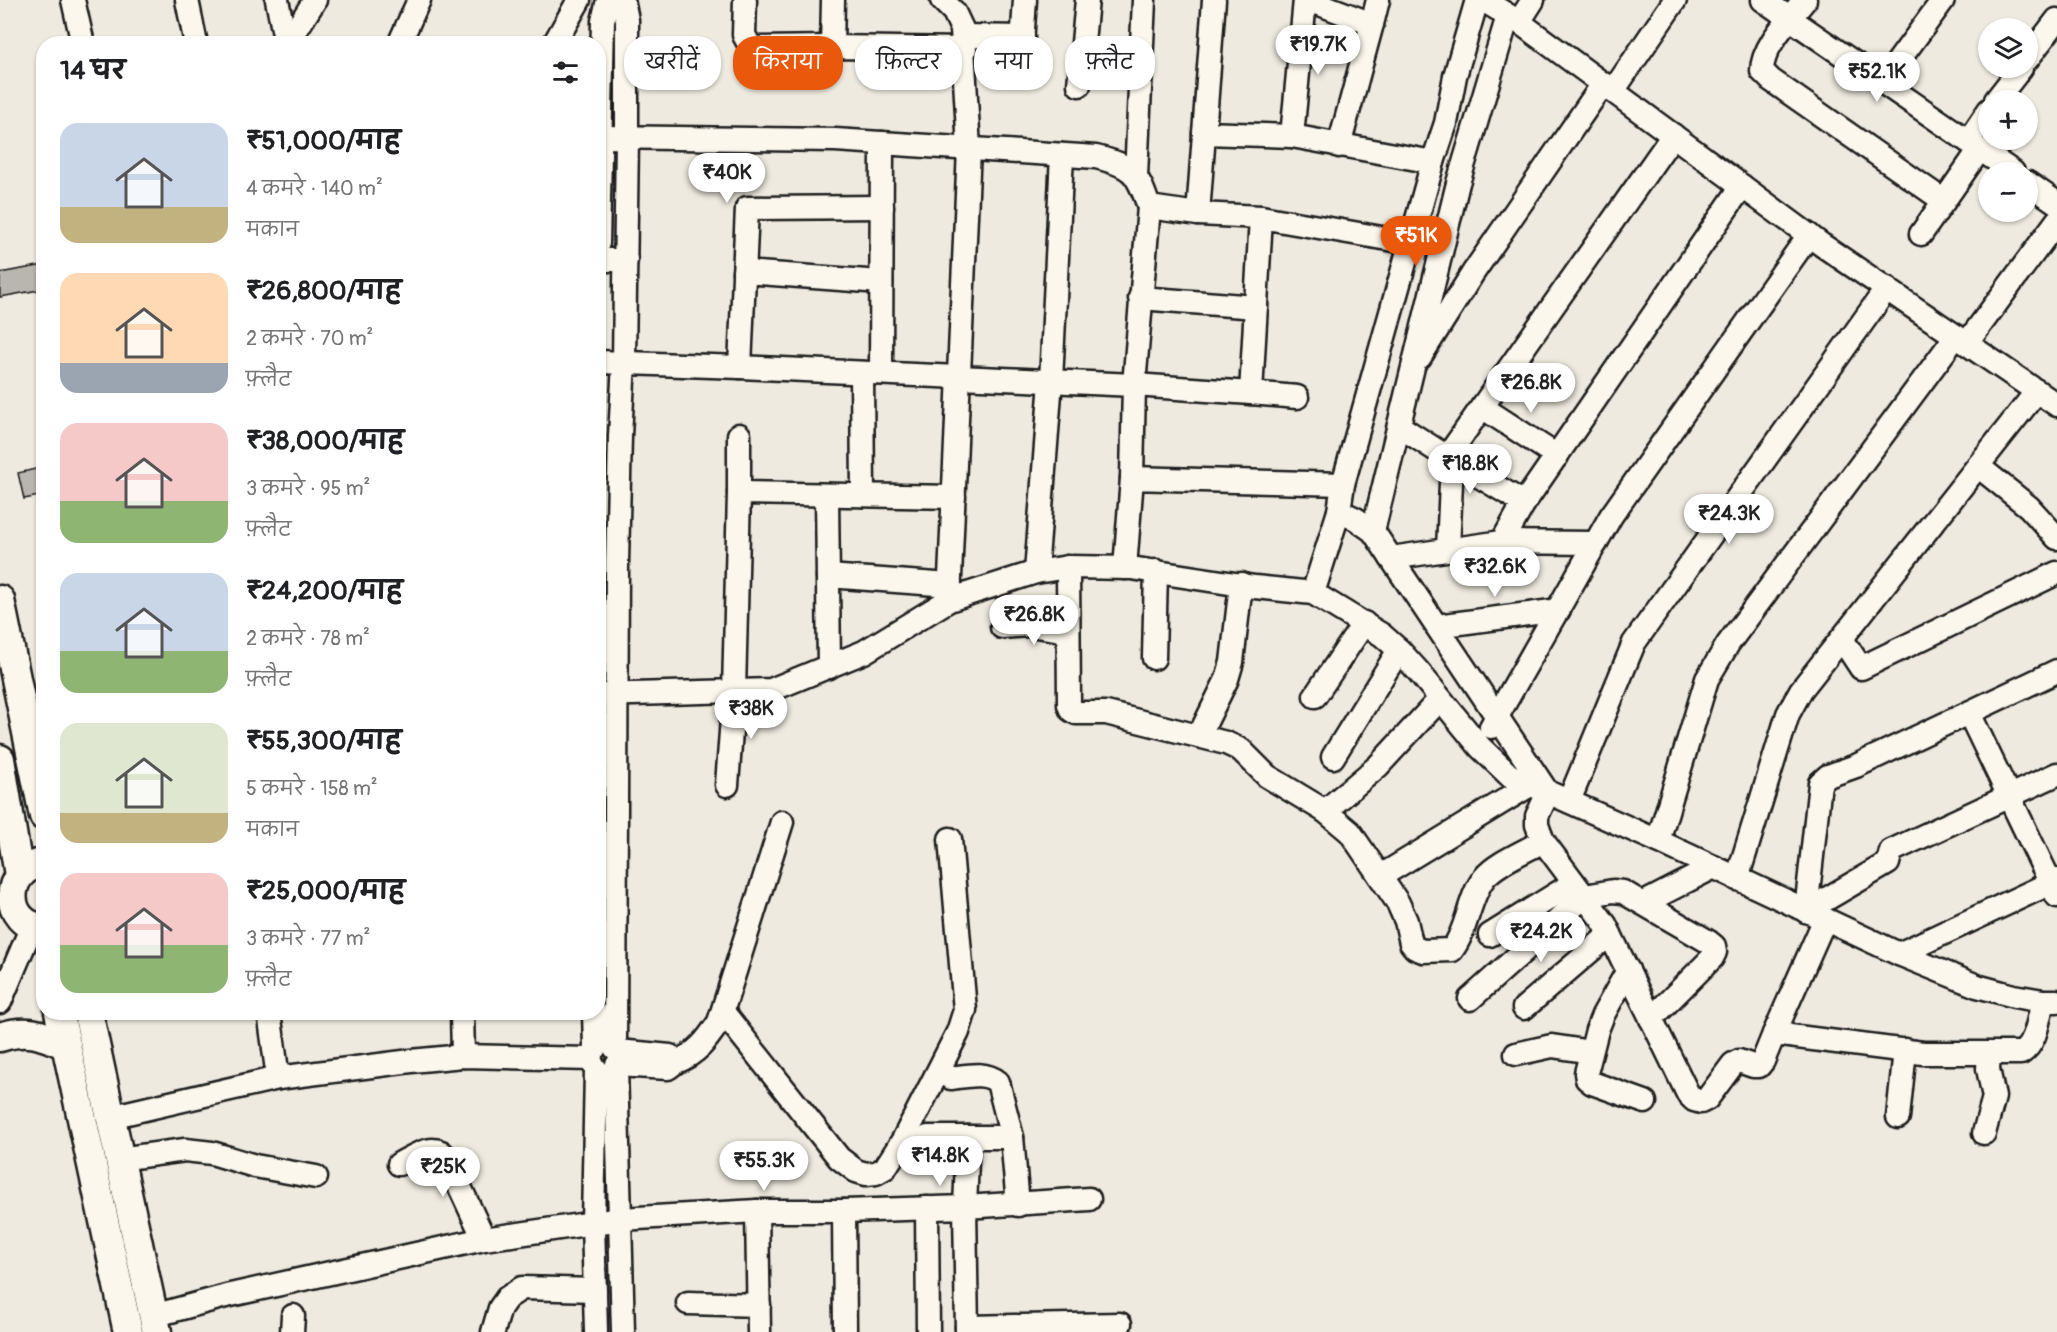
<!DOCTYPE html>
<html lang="hi">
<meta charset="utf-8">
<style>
body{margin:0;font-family:Pangolin,"Playpen Sans Deva",sans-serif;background:#f6f6f6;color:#202124;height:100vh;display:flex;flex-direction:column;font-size:22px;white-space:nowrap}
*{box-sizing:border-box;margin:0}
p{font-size:20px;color:#757577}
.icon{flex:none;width:33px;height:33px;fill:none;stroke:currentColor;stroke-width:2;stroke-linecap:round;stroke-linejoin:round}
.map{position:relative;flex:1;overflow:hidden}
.side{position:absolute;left:36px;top:36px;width:570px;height:984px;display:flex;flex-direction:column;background:#fff;border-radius:24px;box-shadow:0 2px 4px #0004}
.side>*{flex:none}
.banner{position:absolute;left:624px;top:36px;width:570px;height:54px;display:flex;gap:12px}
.buttons{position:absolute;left:1978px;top:18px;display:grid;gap:12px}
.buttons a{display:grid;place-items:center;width:60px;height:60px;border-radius:50%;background:#fff;box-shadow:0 2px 4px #0004;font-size:30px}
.price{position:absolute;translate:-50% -51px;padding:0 14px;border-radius:21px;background:#fff;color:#222;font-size:20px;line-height:39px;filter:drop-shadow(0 2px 3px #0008)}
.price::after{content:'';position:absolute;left:50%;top:36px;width:18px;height:14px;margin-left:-9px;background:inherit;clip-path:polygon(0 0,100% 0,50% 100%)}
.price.active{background:#ea580c;color:#fff}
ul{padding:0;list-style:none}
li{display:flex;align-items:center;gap:18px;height:150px;padding:0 24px}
li span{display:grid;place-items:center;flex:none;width:168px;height:120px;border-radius:18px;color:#555}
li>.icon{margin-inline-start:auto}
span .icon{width:72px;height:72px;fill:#fffc;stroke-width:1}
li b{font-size:26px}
h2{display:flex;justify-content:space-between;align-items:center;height:72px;padding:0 24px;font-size:26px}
.tag{padding:0 21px;border-radius:24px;background:#fff;box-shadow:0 2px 4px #0004;font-size:21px;line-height:54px}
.tag.active{background:#ea580c;color:#fff}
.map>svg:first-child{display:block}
</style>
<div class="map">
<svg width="2057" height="1332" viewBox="0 0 2057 1332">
<rect width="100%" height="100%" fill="#eeeadf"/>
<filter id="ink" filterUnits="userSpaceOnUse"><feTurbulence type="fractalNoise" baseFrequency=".0167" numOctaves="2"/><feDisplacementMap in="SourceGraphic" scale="12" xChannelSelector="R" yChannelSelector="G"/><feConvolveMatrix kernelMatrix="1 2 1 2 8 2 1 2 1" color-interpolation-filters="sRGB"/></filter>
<g filter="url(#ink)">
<g fill="#b9b6af" stroke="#1c1c1c" stroke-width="1.5">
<path d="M44,265V289L0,297V273Z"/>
<path d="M44,467V495L24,499L18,473Z"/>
</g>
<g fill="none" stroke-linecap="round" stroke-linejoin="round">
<defs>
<g id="minor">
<path d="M73,0L83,44"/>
<path d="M187,0L196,44"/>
<path d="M277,0L286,44"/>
<path d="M745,0L744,35L750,46L756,48L832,47L965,49"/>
<path d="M942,0L954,12L962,29L969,149L949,600"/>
<path d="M1305,0L1292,136L1433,162"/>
<path d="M1309,0L1372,24L1339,146"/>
<path d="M1483,0L1519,22L1822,245L2057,405"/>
<path d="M1763,0L2013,172"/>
<path d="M1805,0C1790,19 1762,46 1762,71L1771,80L1944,201"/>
<path d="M1519,22L1533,0"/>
<path d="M1372,24L1378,0"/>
<path d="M963,36L1023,37"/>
<path d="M287,44L315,0"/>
<path d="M399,44L419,0"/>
<path d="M554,44L579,0"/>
<path d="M832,47L833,0"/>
<path d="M2028,58L2057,20"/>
<path d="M1020,72L1025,0"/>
<path d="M1883,82L1943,0"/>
<path d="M1079,85L1087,0"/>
<path d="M1613,91L1675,0"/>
<path d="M1996,100L2021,68"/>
<path d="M1204,133L1292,136"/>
<path d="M1673,135L1447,457L1524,503L1742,186"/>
<path d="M600,137L835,140L1096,157C1132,166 1137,171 1149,207L1198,214L1261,217"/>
<path d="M1968,141L1989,110"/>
<path d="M1136,176L1144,0"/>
<path d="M2028,183L2057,203"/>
<path d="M1198,214L1214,0"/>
<path d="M1921,234L1980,149"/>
<path d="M598,243L603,21L608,0"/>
<path d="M598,260H626"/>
<path d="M744,272L881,282"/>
<path d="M1140,298L1256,307"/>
<path d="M1967,343L2057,221"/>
<path d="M1420,357L1473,273L1603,84"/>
<path d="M598,362L740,367L1134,385L1251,393L1261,217L1411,243"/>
<path d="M740,367L747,208L882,207"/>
<path d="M862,373L863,495"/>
<path d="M881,373L882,143"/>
<path d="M1251,393L1297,397"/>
<path d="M1482,407L1557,456"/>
<path d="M1399,426L1447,457"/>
<path d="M739,435V493"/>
<path d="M1978,466L2029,507L2057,538"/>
<path d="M1132,478L1134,385L1149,207"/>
<path d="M827,495L829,667"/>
<path d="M1339,511L1356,519L1373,531L1548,793L1537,816V825L1543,841L1605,924L1688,1094L1694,1100L1701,1102L1707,1099L1733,1064L1739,1061L1753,1066H1759L1763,1061L1774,1034L1923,1053H2021C2037,1043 2038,1019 2043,1001"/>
<path d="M1373,531L1458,183L1508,16"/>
<path d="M1502,542L1524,503"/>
<path d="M1448,549L1452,461"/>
<path d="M1391,558L1502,542L1596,543"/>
<path d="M1068,567L1069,705L1071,710L1076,713H1106L1226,743L1241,750L1267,776L1325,811L1350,832L1398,903L1406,921L1411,943L1415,948L1423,951L1452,950C1468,929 1468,899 1484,878C1496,863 1526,851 1543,841"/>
<path d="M1125,568L1132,478L1343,484"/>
<path d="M1036,572L1051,381L1062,155"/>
<path d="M828,576L950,585"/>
<path d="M1313,593L1339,511L1343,484L1433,162L1446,123L1455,76L1477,0"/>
<path d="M1437,626L1559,610"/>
<path d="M1002,627L1029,625L1068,631"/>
<path d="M1842,639L1861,668L2057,573"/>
<path d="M1154,658L1156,571"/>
<path d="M598,695L771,690L864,652L949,600L1036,572L1068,567L1131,568L1255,587L1313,593L1382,635L1399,650L1418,671L1480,747L1509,775L1658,841L1899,954L1977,986L2014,996L2043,1001H2057"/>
<path d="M1315,696L1364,623"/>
<path d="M1969,713L2057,896"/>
<path d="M1491,727L1611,516L1809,235"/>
<path d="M1199,736L1227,679L1232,662L1241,584"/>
<path d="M1333,757L1399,650"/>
<path d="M727,785L734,691L739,493L954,497"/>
<path d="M1569,801L1634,643L1887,288"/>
<path d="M1325,811L1378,766L1440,699"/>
<path d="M1658,841L1707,679L1728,644L1956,336"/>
<path d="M1381,876L1530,785"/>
<path d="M1737,879L1788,714L1801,690L2037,391"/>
<path d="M1644,903L1714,867"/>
<path d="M1806,911L1820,783L1828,776L1856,766L2057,671"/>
<path d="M1806,911L1888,863L1891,851L2057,774"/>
<path d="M1490,935L1574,883"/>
<path d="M1899,954L2057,880"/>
<path d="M1628,970L1603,1015L1597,1030L1586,1073L1587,1079L1592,1083L1645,1102"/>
<path d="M1470,999L1585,896L1613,891L1623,892L1709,942L1714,946L1715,952L1712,958L1651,1019"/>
<path d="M0,1002L32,926"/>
<path d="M1524,1008L1610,934"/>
<path d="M269,1012L278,1078"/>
<path d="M462,1012L463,1056"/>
<path d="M594,1012L595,1048"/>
<path d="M723,1012L839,1158L856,1171L866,1174L876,1173L885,1168L903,1140L958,1032L965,1010L950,839"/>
<path d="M1774,1034L1825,919"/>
<path d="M615,1048L617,563L620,436L624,362L627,137V20L623,0"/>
<path d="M1516,1054L1552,1046L1591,1052"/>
<path d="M676,1062C697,1054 707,1040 719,1022L782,822"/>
<path d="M617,1065L668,1068L676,1062L670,1056L618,1051"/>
<path d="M616,1067L623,1332"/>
<path d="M951,1078C967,1076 985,1071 998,1082L1012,1137L1018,1205"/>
<path d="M110,1117L278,1078L411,1061L463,1056L591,1059"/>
<path d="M1898,1117L1905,1050"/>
<path d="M1984,1133L1994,1097L1988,1069L1989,1054"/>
<path d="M928,1137H1012"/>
<path d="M968,1137L965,1207L1089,1199"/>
<path d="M119,1159L185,1150L212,1153L255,1166L316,1177"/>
<path d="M399,1164C413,1157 434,1141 446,1157L484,1239"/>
<path d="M927,1208L928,1332"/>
<path d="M757,1211H844L965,1207L967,1332"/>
<path d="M844,1211L845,1332"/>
<path d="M688,1303L759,1305"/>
<path d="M153,1316L226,1296L484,1239L621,1219L757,1211L759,1332"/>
<path d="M967,1327L1120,1324"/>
<path d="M292,1332L293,1316"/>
<path d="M493,1332L500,1308L507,1298L522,1288L595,1290"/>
<path d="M596,1332L593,1223L596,1069"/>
</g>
<g id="major">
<path d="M0,600L44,816"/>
<path d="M0,759L19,875"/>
<path d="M44,863C2,867 2,926 44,928"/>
<path d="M59,1012L128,1332"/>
<path d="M88,1012L157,1332"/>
<path d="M0,1037C27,1028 41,1034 66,1045"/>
</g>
</defs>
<use href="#minor" stroke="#1c1c1c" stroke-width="27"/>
<use href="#major" stroke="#1c1c1c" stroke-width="33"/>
<use href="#minor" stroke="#fbf7ec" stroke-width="22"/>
<use href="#major" stroke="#fbf7ec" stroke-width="28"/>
</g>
</g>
</svg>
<div class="buttons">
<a><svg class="icon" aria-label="layers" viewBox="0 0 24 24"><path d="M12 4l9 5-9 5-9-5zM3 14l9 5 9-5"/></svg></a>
<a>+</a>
<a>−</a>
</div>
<b class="price" style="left:1318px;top:76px">₹19.7K</b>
<b class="price" style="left:1877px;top:103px">₹52.1K</b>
<b class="price" style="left:727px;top:204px">₹40K</b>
<b class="price active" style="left:1416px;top:267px">₹51K</b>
<b class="price" style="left:1531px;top:414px">₹26.8K</b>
<b class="price" style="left:1470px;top:495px">₹18.8K</b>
<b class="price" style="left:1729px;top:545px">₹24.3K</b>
<b class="price" style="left:1495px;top:598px">₹32.6K</b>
<b class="price" style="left:1034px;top:646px">₹26.8K</b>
<b class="price" style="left:751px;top:740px">₹38K</b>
<b class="price" style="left:1541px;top:963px">₹24.2K</b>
<b class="price" style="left:940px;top:1187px">₹14.8K</b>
<b class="price" style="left:764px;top:1192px">₹55.3K</b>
<b class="price" style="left:443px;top:1198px">₹25K</b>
<div class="banner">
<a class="tag">खरीदें</a>
<a class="tag active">किराया</a>
<a class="tag">फ़िल्टर</a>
<a class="tag">नया</a>
<a class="tag">फ़्लैट</a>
</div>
<section class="side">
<h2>14 घर<svg class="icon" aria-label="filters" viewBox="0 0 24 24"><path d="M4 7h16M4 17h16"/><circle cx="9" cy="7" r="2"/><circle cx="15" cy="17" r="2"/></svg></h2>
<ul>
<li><span style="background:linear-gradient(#c9d6e8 70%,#c2b280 0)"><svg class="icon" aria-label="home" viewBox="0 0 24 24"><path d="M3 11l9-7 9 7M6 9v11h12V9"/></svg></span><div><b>₹51,000/माह</b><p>4 कमरे · 140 m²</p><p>मकान</p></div></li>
<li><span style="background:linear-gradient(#ffd9b3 75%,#9aa5b1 0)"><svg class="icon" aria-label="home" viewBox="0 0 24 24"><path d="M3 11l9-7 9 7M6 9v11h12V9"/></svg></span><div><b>₹26,800/माह</b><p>2 कमरे · 70 m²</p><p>फ़्लैट</p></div></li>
<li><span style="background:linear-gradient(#f6c9c9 65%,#8fb573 0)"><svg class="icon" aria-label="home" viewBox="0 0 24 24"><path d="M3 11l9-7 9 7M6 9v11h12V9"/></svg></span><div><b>₹38,000/माह</b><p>3 कमरे · 95 m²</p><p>फ़्लैट</p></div></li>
<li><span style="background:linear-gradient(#c9d6e8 65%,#8fb573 0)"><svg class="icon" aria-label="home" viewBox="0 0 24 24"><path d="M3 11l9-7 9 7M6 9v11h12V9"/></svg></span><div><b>₹24,200/माह</b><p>2 कमरे · 78 m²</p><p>फ़्लैट</p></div></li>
<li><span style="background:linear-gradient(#dfe7d0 75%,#c2b280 0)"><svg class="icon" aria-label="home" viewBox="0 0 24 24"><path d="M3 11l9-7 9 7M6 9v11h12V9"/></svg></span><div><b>₹55,300/माह</b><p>5 कमरे · 158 m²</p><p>मकान</p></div></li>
<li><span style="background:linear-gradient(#f6c9c9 60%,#8fb573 0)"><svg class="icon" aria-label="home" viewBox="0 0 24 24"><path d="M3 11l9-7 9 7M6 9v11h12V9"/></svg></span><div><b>₹25,000/माह</b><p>3 कमरे · 77 m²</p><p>फ़्लैट</p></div></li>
</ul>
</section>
</div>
